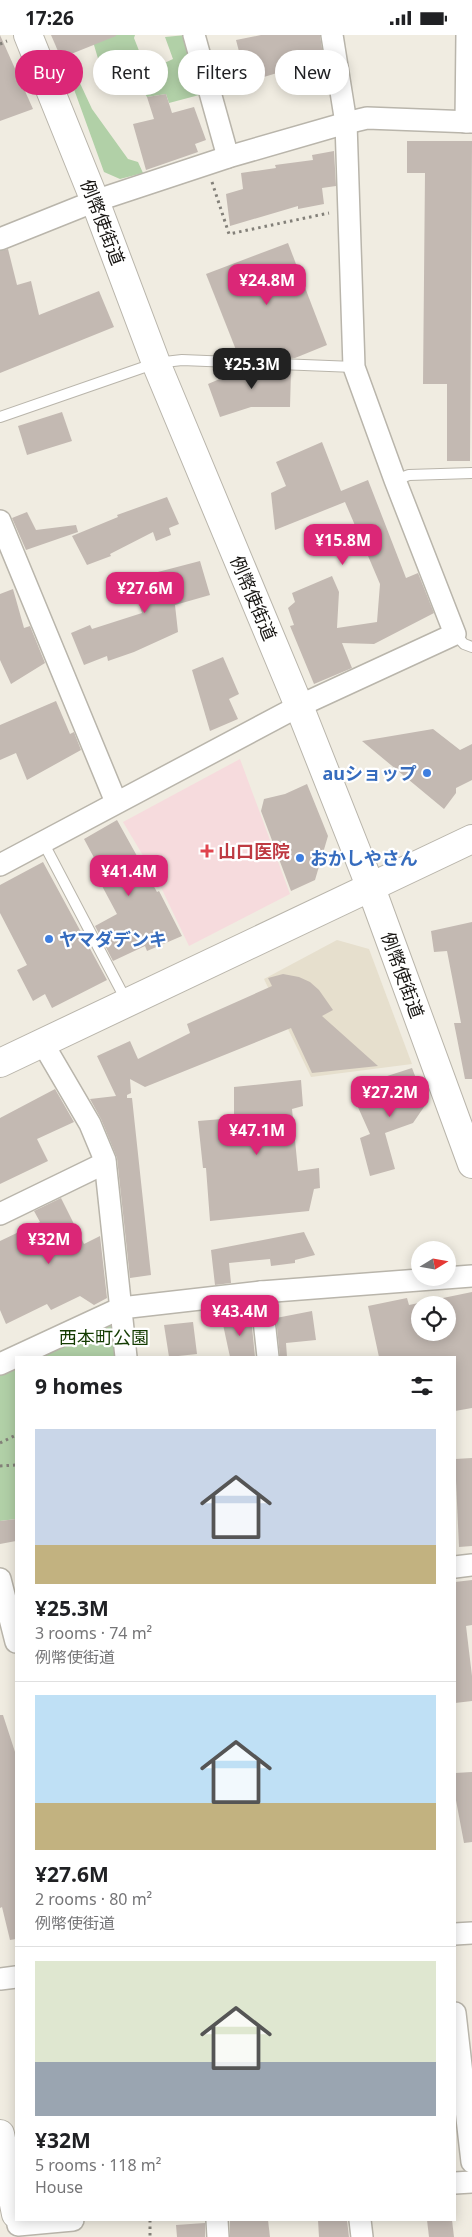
<!DOCTYPE html>
<meta charset="utf-8">
<style>
body{margin:0;font-family:"Noto Sans","Noto Sans JP",sans-serif;background:#f6f6f6;color:#202124;height:100vh;display:flex;flex-direction:column;font-size:19px;white-space:nowrap}
*{box-sizing:border-box;margin:0}
p{font-size:16px;color:#757577}
.icon{flex:none;width:28px;height:28px;fill:none;stroke:currentColor;stroke-width:2;stroke-linecap:round;stroke-linejoin:round}
.map{position:relative;flex:1;overflow:hidden}
.side{position:absolute;left:15px;top:1321px;width:441px;height:865px;display:flex;flex-direction:column;background:#fff;border-radius:0px;box-shadow:0 2px 12px #0003}
.side>*{flex:none}
.top-card{position:absolute;left:15px;top:15px;width:442px;height:45px;display:flex;gap:10px}
.needle{width:32px;rotate:79deg}
.fabs{position:absolute;left:411px;top:1206px;display:grid;gap:10px}
.fabs a{display:grid;place-items:center;width:45px;height:45px;border-radius:50%;background:#fff;box-shadow:0 2px 12px #0003;font-size:25px}
.price{position:absolute;translate:-50% -42px;padding:0 11px;border-radius:10px;background:#db2777;color:#fff;font-size:16px;line-height:32px;filter:drop-shadow(0 1px 2px #0008)}
.price::after{content:'';position:absolute;left:50%;top:30px;width:15px;height:11px;margin-left:-8px;background:inherit;clip-path:polygon(0 0,100% 0,50% 100%)}
.price.selected{background:#222;color:#fff}
ul{padding:0;list-style:none}
li{display:grid;align-content:center;gap:10px;height:265px;padding:0 20px}
li+li{border-top:1px solid #e0e0e0}
li span{display:grid;place-items:center;height:155px;border-radius:0px;color:#555}
li>.icon{margin-inline-start:auto}
span .icon{width:90px;height:90px;fill:#fffc;stroke-width:1}
li b{font-size:21px}
h2{display:flex;justify-content:space-between;align-items:center;height:60px;padding:0 20px;font-size:21px}
.tag{padding:0 18px;border-radius:22px;background:#fff;box-shadow:0 2px 12px #0003;font-size:18px;line-height:45px}
.tag.selected{background:#db2777;color:#fff}
.status{display:flex;justify-content:space-between;align-items:center;height:35px;padding:0 25px;background:#fff;direction:ltr}
.status svg{height:14px;fill:currentColor}
.map>svg:first-child{display:block}
</style>
<div class="status"><b>17:26</b><svg viewBox="0 0 49 12"><path d="M0 12V9h3v3zM5 12V6h3v6zM10 12V3h3v9zM15 12V0h3v12zM26 1h20v11H26zM47 4h2v5h-2z"/></svg></div>
<div class="map">
<svg width="472" height="2202" viewBox="0 0 472 2202">
<rect width="100%" height="100%" fill="#f0ece1"/>
<path fill="#e6dfcd" d="M337,905L369,914L412,1029L311,1042L264,944Z"/>
<path fill="#f6dbdd" d="M240,724L290,859L189,911L157,844L123,787Z"/>
<g fill="#b1d0a7">
<path d="M93,0H135L134,3L147,36L173,24L165,2L186,0L203,59L169,68L166,59L147,62L134,42L130,46L104,44L94,10Z"/>
<path d="M63,24L72,31L92,74L128,124L138,127L143,138L120,144L104,137Z"/>
<path d="M121,1273L126,1322H16V1484L0,1486V1329Z"/>
</g>
<g fill="#c3b9b2" fill-rule="evenodd">
<path d="M0,0L33,74L0,86Z"/>
<path d="M51,0H116V1L61,23Z"/>
<path d="M261,0H320L323,20L276,34L277,38L247,47L236,5Z"/>
<path d="M166,59L172,78L194,72L206,105L195,109L198,117L146,135L133,89L154,84L147,62Z"/>
<path d="M407,106H472L470,426H447V349H423L425,138H407Z"/>
<path d="M334,116L336,151L322,153L324,169L298,174V171L230,191L226,159L243,154L241,138L276,133L275,130L313,125L312,120Z"/>
<path d="M288,208L327,310L295,323L238,320L206,239Z"/>
<path d="M8,214L17,250L31,246L39,280L99,256L114,292L0,338V216Z"/>
<path d="M243,334L291,336L290,372H251L220,382L208,349Z"/>
<path d="M62,377L72,406L27,420L18,391Z"/>
<path d="M322,407L341,456L368,445L406,543L418,538L434,578L374,609L342,608L352,633L314,649L290,591L294,590L288,573L295,567L292,558L332,541L339,557L337,593L377,587L380,549L345,467L275,495L271,458L286,451L276,427Z"/>
<path d="M167,462L179,489L169,493L171,500L156,506L153,497L110,519L111,521L87,530L72,501L118,482L117,480Z"/>
<path d="M27,477L36,495L76,490L78,497L26,515L12,483Z"/>
<path d="M200,526L210,560L175,570L178,597L134,617L108,626L107,621L84,630L71,598L90,590L92,594L142,578L131,544Z"/>
<path d="M13,554L24,593L30,591L45,628L11,649L0,625V559Z"/>
<path d="M223,622L239,659L229,664L238,684L210,696L192,635Z"/>
<path d="M56,666L70,699L74,697L81,715L27,745L16,718L0,725V690Z"/>
<path d="M433,694L460,715L472,709V745L456,753V758L444,774L362,706Z"/>
<path d="M307,749L328,801L315,845L291,856L261,776L264,764L285,759Z"/>
<path d="M117,785L157,857L159,856L182,901L147,916L145,911L113,926L95,891L117,879L94,836L99,832L84,804Z"/>
<path d="M43,827L107,945L52,973L45,959L33,966L17,935L27,930L0,878V850Z"/>
<path d="M472,887V1044H465L454,988H461L447,916L434,917L431,896Z"/>
<path d="M283,939L299,942L310,947L319,955L333,975L322,981L378,1031L312,1038L291,993L145,1052L130,1044L131,1058L127,1060V1063H132L151,1240L130,1243L117,1123L101,1084L90,1064L116,1061L97,1021L130,1006L138,1024L190,998L187,989L272,951L268,943Z"/>
<path d="M412,1033L426,1069L413,1088L385,1098L395,1134L370,1141L360,1103L370,1099L357,1070L385,1062L381,1043Z"/>
<path d="M301,1045L303,1071L292,1074L298,1136L319,1133L320,1153L314,1154L309,1176L210,1186L206,1133H203L198,1086L234,1083V1052Z"/>
<path d="M55,1054L74,1087L37,1104L48,1126L0,1149V1083Z"/>
<path d="M61,1163L84,1209L100,1201L107,1263L94,1270L80,1261L51,1275L47,1269L6,1289L0,1275V1206L40,1187L34,1176Z"/>
<path d="M304,1197L315,1220L295,1225V1228L271,1231L270,1224L229,1228L231,1248L215,1250L211,1215Z"/>
<path d="M472,1257V1373L455,1376V1322H379L368,1271L407,1263L409,1270ZM420,1270H448V1298H420Z"/>
<path d="M312,1276L316,1305L286,1308L287,1322H280L276,1283Z"/>
<path d="M251,1282L255,1322H230L222,1285Z"/>
<path d="M193,1287L197,1319L169,1322L164,1290Z"/>
<path d="M472,1423V1511L459,1512L455,1424Z"/>
<path d="M16,1484V1506L0,1509V1486Z"/>
<path d="M472,1545V1590L466,1591L472,1641V1666L455,1668V1547Z"/>
<path d="M0,1680H3L16,1720V1904L10,1905L2,1872L0,1873Z"/>
<path d="M472,1737V1807L464,1808L455,1760V1738Z"/>
<path d="M230,2185H268L270,2202H230Z"/>
<path d="M318,2185H347L349,2202H319Z"/>
<path d="M427,2185H452L454,2202H429Z"/>
<path d="M205,2188V2202H177L176,2190Z"/>
</g>
<g fill="none" stroke-linecap="round" stroke-linejoin="round">
<defs>
<g id="lane">
<path d="M0,382L156,328L182,325L354,332"/>
<path d="M395,445L409,440L472,438"/>
<path d="M455,599L464,609L472,612"/>
<path d="M43,807L127,967"/>
</g>
<g id="street">
<path d="M194,0L228,122"/>
<path d="M466,87L467,0"/>
<path d="M0,204L95,166L228,122L346,88L367,83L472,87"/>
<path d="M0,486L116,767"/>
<path d="M0,830L299,671L455,599L395,445L354,332L346,88L332,0"/>
<path d="M42,1007L90,1089L105,1125L126,1322"/>
<path d="M0,1179L105,1128"/>
<path d="M261,1257L268,1322"/>
<path d="M0,1329L121,1273L261,1257L472,1241"/>
<path d="M455,1532L472,1530"/>
<path d="M0,1544L16,1607"/>
<path d="M455,1899L472,1898"/>
<path d="M0,1944L16,1942"/>
<path d="M455,1978L472,2127"/>
<path d="M455,2148L472,2147"/>
<path d="M217,2185L218,2202"/>
<path d="M360,2185L362,2202"/>
<path d="M18,2190L73,2185"/>
</g>
<g id="secondary">
<path d="M28,0L95,166L156,328L299,671L371,853L472,1129"/>
<path d="M0,1028L472,804"/>
<path d="M0,2099L16,2179"/>
</g>
</defs>
<use href="#lane" stroke="#b9b5ab" stroke-width="12"/>
<use href="#street" stroke="#b9b5ab" stroke-width="24"/>
<use href="#secondary" stroke="#b9b5ab" stroke-width="30"/>
<g stroke="#838079" stroke-width="3" stroke-dasharray="2.5 4" stroke-linecap="butt">
<path d="M0,9L7,6"/>
<path d="M212,147L229,199L329,178"/>
<path d="M0,1408L16,1400"/>
<path d="M0,1431L16,1430"/>
<path d="M150,2185V2202"/>
</g>
<use href="#lane" stroke="#fff" stroke-width="10"/>
<use href="#street" stroke="#fff" stroke-width="21"/>
<use href="#secondary" stroke="#fff" stroke-width="28"/>
</g>
<g fill="#3f7fe0" stroke="#fff" stroke-width="2">
<circle cx="427" cy="738" r="5"/>
<circle cx="300" cy="823" r="5"/>
<circle cx="49" cy="904" r="5"/>
</g>
<path fill="#e0444e" stroke="#fff" stroke-width="2" d="M204.5 808.5h5v5h5v5h-5v5h-5v-5h-5v-5h5z"/>
<g text-anchor="middle" dominant-baseline="central" stroke-width="4.5" stroke-linejoin="round" paint-order="stroke">
<g font-size="18" fill="#161411" stroke="#fff">
<text transform="translate(103 187) rotate(69)">例幣使街道</text>
<text transform="translate(254 563) rotate(67)">例幣使街道</text>
<text transform="translate(403 940) rotate(70)">例幣使街道</text>
</g>
<g font-size="18" font-weight="bold" fill="#366cbe" stroke="#fff" text-anchor="start">
<text x="417" y="738" text-anchor="end">auショップ</text>
<text x="310" y="823">おかしやさん</text>
<text x="59" y="904">ヤマダデンキ</text>
</g>
<g font-size="18" font-weight="bold" fill="#be3a42" stroke="#fff" text-anchor="start">
<text x="218" y="816">山口医院</text>
</g>
<g font-size="18" fill="#143c02" stroke="#fff">
<text x="104" y="1302">西本町公園</text>
</g>
</g>
</svg>
<div class="fabs">
<a><svg class="needle" viewBox="-14 -14 28 28"><path d="M0-13l5 13h-10z" fill="#e53935"/><path d="M0 13l5-13h-10z" fill="#757577"/></svg></a>
<a><svg class="icon" aria-label="locate" viewBox="0 0 24 24"><circle cx="12" cy="12" r="6"/><path d="M12 2v4M12 18v4M2 12h4M18 12h4"/></svg></a>
</div>
<b class="price" style="left:267px;top:271px">¥24.8M</b>
<b class="price selected" style="left:252px;top:355px">¥25.3M</b>
<b class="price" style="left:343px;top:531px">¥15.8M</b>
<b class="price" style="left:145px;top:579px">¥27.6M</b>
<b class="price" style="left:129px;top:862px">¥41.4M</b>
<b class="price" style="left:390px;top:1083px">¥27.2M</b>
<b class="price" style="left:257px;top:1121px">¥47.1M</b>
<b class="price" style="left:49px;top:1230px">¥32M</b>
<b class="price" style="left:240px;top:1302px">¥43.4M</b>
<div class="top-card">
<a class="tag selected">Buy</a>
<a class="tag">Rent</a>
<a class="tag">Filters</a>
<a class="tag">New</a>
</div>
<section class="side">
<h2>9 homes<svg class="icon" aria-label="filters" viewBox="0 0 24 24"><path d="M4 7h16M4 17h16"/><circle cx="9" cy="7" r="2"/><circle cx="15" cy="17" r="2"/></svg></h2>
<ul>
<li><span style="background:linear-gradient(#c9d6e8 75%,#c2b280 0)"><svg class="icon" aria-label="home" viewBox="0 0 24 24"><path d="M3 11l9-7 9 7M6 9v11h12V9"/></svg></span><div><b>¥25.3M</b><p>3 rooms · 74 m²</p><p>例幣使街道</p></div></li>
<li><span style="background:linear-gradient(#bfe0f5 70%,#c2b280 0)"><svg class="icon" aria-label="home" viewBox="0 0 24 24"><path d="M3 11l9-7 9 7M6 9v11h12V9"/></svg></span><div><b>¥27.6M</b><p>2 rooms · 80 m²</p><p>例幣使街道</p></div></li>
<li><span style="background:linear-gradient(#dfe7d0 65%,#9aa5b1 0)"><svg class="icon" aria-label="home" viewBox="0 0 24 24"><path d="M3 11l9-7 9 7M6 9v11h12V9"/></svg></span><div><b>¥32M</b><p>5 rooms · 118 m²</p><p>House</p></div></li>
</ul>
</section>
</div>
